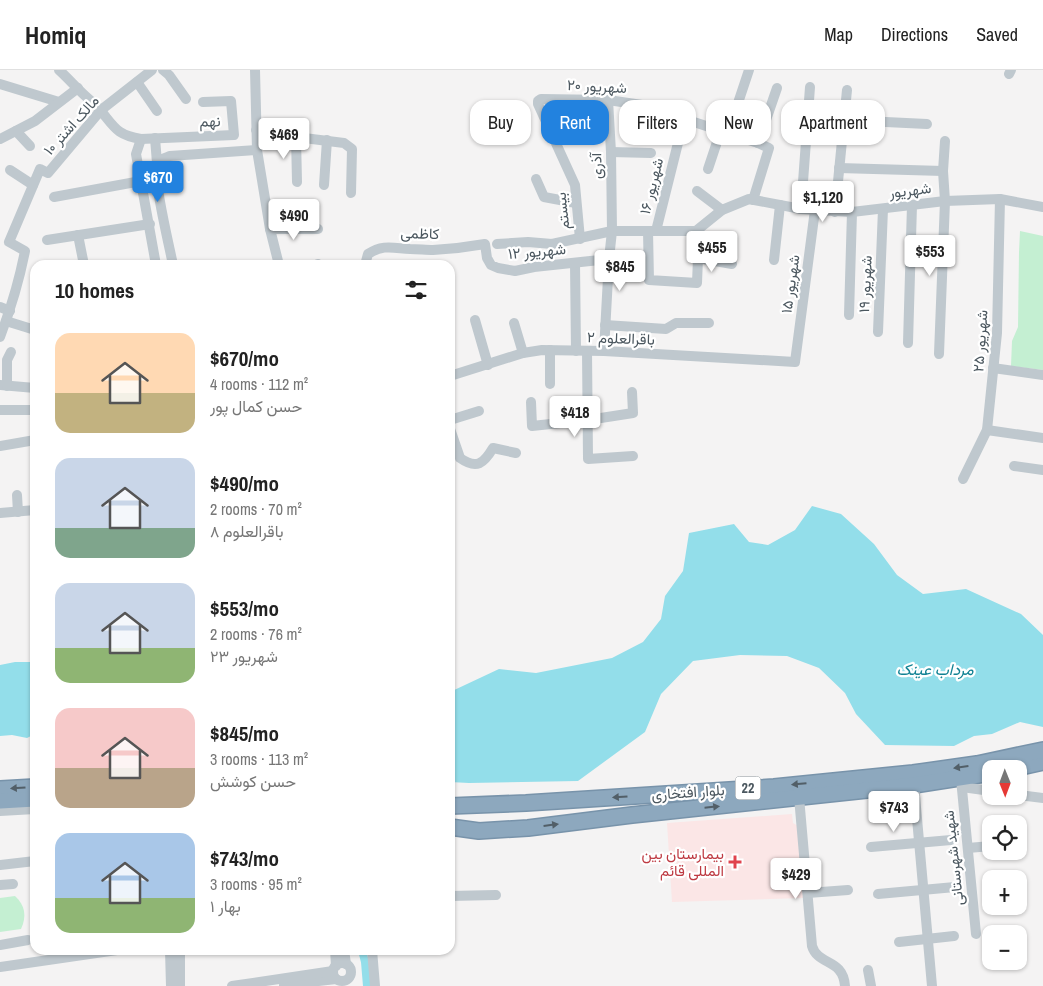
<!DOCTYPE html>
<meta charset="utf-8">
<style>
body{margin:0;font-family:"Archivo Narrow",Vazirmatn,sans-serif;background:#f2f2f2;color:#222;height:100vh;display:flex;flex-direction:column;font-size:19px;white-space:nowrap}
*{box-sizing:border-box;margin:0}
p{font-size:16px;color:#767676}
.icon{flex:none;width:28px;height:28px;fill:none;stroke:currentColor;stroke-width:2;stroke-linecap:round;stroke-linejoin:round}
.map{position:relative;flex:1;overflow:hidden}
.side{position:absolute;left:30px;top:190px;width:425px;height:695px;display:flex;flex-direction:column;background:#fff;border-radius:15px;box-shadow:0 1px 4px #0004}
.side>*{flex:none}
.top-card{position:absolute;left:470px;top:30px;width:475px;height:45px;display:flex;gap:10px}
.needle{width:32px;rotate:179deg}
.fabs{position:absolute;left:982px;top:690px;display:grid;gap:10px}
.fabs a{display:grid;place-items:center;width:45px;height:45px;border-radius:10px;background:#fff;box-shadow:0 1px 4px #0004;font-size:25px}
.price{position:absolute;translate:-50% -42px;padding:0 11px;border-radius:5px;background:#fff;color:#222;font-size:16px;line-height:32px;filter:drop-shadow(0 1px 2px #0008)}
.price::after{content:'';position:absolute;left:50%;top:30px;width:15px;height:11px;margin-left:-8px;background:inherit;clip-path:polygon(0 0,100% 0,50% 100%)}
.price.selected{background:#2282df;color:#fff}
ul{padding:0;list-style:none}
li{display:flex;align-items:center;gap:15px;height:125px;padding:0 25px}
li span{display:grid;place-items:center;flex:none;width:140px;height:100px;border-radius:15px;color:#555}
li>.icon{margin-inline-start:auto}
span .icon{width:60px;height:60px;fill:#fffc;stroke-width:1}
li b{font-size:21px}
h2{display:flex;justify-content:space-between;align-items:center;height:60px;padding:0 25px;font-size:21px}
.pill{padding:0 18px;border-radius:15px;background:#fff;box-shadow:0 1px 4px #0004;font-size:18px;line-height:45px}
.pill.selected{background:#2282df;color:#fff}
header{display:flex;align-items:center;gap:30px;box-sizing:border-box;height:70px;padding:0 25px;background:#fff;border-bottom:1px solid #e0e0e0}
header strong{font-size:24px}
nav{display:flex;gap:28px;margin-inline-start:auto;font-size:18px}
.map>svg:first-child{display:block}
</style>
<header>
<strong>Homiq</strong>
<nav><a>Map</a><a>Directions</a><a>Saved</a></nav>
</header>
<div class="map">
<svg width="1043" height="916" viewBox="0 0 1043 916">
<rect width="100%" height="100%" fill="#f4f3f3"/>
<path fill="#fbe6e6" d="M792,744L793,753L798,756L803,828L672,832L667,753Z"/>
<g fill="#c4efd2">
<path d="M1020,161L1043,166V300L1011,296L1012,271L1018,257L1019,182Z"/>
<path d="M15,826C25,835 27,846 21,859L0,862V828Z"/>
</g>
<g fill="#93deea">
<path d="M812,436L841,444L874,474L897,505L923,524L966,519L1021,544L1043,565V657L1020,652L992,664L974,666L954,676L885,675L856,644L845,623L819,598L787,586L740,585L693,591L661,624L645,662L578,711L469,713L450,712V622L499,599L536,603L612,588L643,572L661,549L665,526L683,501L689,463L734,454L749,472L768,475L795,460Z"/>
<path d="M15,592H35V664L27,668L12,665L0,666V595Z"/>
</g>
<g fill="none" stroke-linecap="round" stroke-linejoin="round">
<path stroke="#93deea" stroke-width="8" d="M362,880L365,892L367,916"/>
<defs>
<g id="highway">
<path d="M1012,699L1043,692"/>
<path d="M0,719L35,717"/>
<path d="M0,731L35,729"/>
<path d="M450,736L526,733L774,717L913,703L977,694L1043,680"/>
<path d="M450,757L479,761L528,758L632,745L914,715L991,703"/>
</g>
</defs>
<use href="#highway" stroke="#7893aa" stroke-width="18"/>
<g stroke="#bfc8ce" stroke-width="10">
<path d="M59,0C70,10 79,21 90,30C94,34 98,37 101,41C115,58 117,65 141,69L234,65L231,31L203,32"/>
<path d="M163,0L169,5L186,29"/>
<path d="M255,0L257,80L270,159L279,195"/>
<path d="M1009,4L1011,0"/>
<path d="M137,12L157,41"/>
<path d="M0,14L59,32"/>
<path d="M844,50L927,54"/>
<path d="M256,60L296,67L344,73L352,79L351,123"/>
<path d="M16,61L30,76"/>
<path d="M728,63L749,0"/>
<path d="M296,67L297,112"/>
<path d="M155,68L157,93"/>
<path d="M0,69L35,51L78,18"/>
<path d="M141,69L136,84L156,195"/>
<path d="M758,73L777,18"/>
<path d="M611,82L651,83"/>
<path d="M839,98L943,101"/>
<path d="M708,99L721,60"/>
<path d="M10,100L33,115"/>
<path d="M536,109L544,127L576,133"/>
<path d="M324,115L327,70"/>
<path d="M697,121L722,140"/>
<path d="M54,127L141,111"/>
<path d="M801,139L810,17"/>
<path d="M835,142L847,20"/>
<path d="M270,159H318"/>
<path d="M648,161L649,210L697,213L698,188L696,161"/>
<path d="M656,161L684,49"/>
<path d="M78,165L84,195"/>
<path d="M580,169L575,115L538,34V31L541,29L608,30L642,35L758,73L769,78L753,130"/>
<path d="M47,170L150,154"/>
<path d="M497,174L528,172L552,174L612,161H696L722,140L749,129L801,139L852,142L945,131L1000,129L1043,137"/>
<path d="M698,188L732,194"/>
<path d="M774,190L780,135"/>
<path d="M575,193L576,281"/>
<path d="M173,195C170,179 152,105 157,94C159,89 165,88 170,86L257,80"/>
<path d="M316,195L318,194"/>
<path d="M365,195L368,184C383,174 393,178 410,179C418,179 426,180 433,180C451,179 468,177 485,174L487,188L491,195L498,198L515,201L534,197L609,189"/>
<path d="M0,237L10,241"/>
<path d="M849,245L852,142"/>
<path d="M475,250L488,295"/>
<path d="M6,251L35,260"/>
<path d="M514,253L523,283"/>
<path d="M605,255L666,259L676,253H709"/>
<path d="M878,262L883,139"/>
<path d="M0,267C11,238 19,212 25,181L9,172L40,99L48,103L101,40L152,0"/>
<path d="M908,273L912,135"/>
<path d="M587,281L588,389L633,386"/>
<path d="M604,281L609,189L612,161L611,82L608,30"/>
<path d="M939,284L945,131L943,101L945,71"/>
<path d="M993,298L1043,305"/>
<path d="M450,306L523,283L542,280L604,281L795,292L815,140"/>
<path d="M550,314V280"/>
<path d="M0,315L35,318"/>
<path d="M7,316V290L11,282"/>
<path d="M531,332L532,356L588,350L633,343L632,322"/>
<path d="M0,340H35"/>
<path d="M450,350L479,341"/>
<path d="M450,359L460,388C477,400 484,393 493,378L516,383"/>
<path d="M987,360L1043,368"/>
<path d="M0,376L35,370"/>
<path d="M1014,396L1043,400"/>
<path d="M963,409L987,360L997,263L1000,129"/>
<path d="M17,425L18,442"/>
<path d="M0,443L35,440"/>
<path d="M961,709L976,864"/>
<path d="M914,715L932,916"/>
<path d="M962,717L991,721"/>
<path d="M1019,725L1043,728"/>
<path d="M799,727L812,876C818,896 843,888 845,916"/>
<path d="M0,741L35,739"/>
<path d="M871,777L951,770"/>
<path d="M968,778L991,776"/>
<path d="M0,795L35,791"/>
<path d="M0,815L13,814"/>
<path d="M808,823L848,820"/>
<path d="M878,824L955,817"/>
<path d="M450,826L496,825"/>
<path d="M899,872L954,866"/>
<path d="M0,875L28,870"/>
<path d="M170,880L171,916"/>
<path d="M180,880V916"/>
<path d="M335,880L336,896"/>
<path d="M344,880L346,894"/>
<path d="M372,880L375,916"/>
<circle cx="342" cy="902" r="9"/>
<path d="M0,897L117,880"/>
<path d="M868,900L871,916"/>
<path d="M284,915L336,909"/>
<path d="M232,916L333,901"/>
</g>
<use href="#highway" stroke="#8da8be" stroke-width="15"/>
</g>
<defs><path id="oneway-solid" d="M-6-.8H1V-3.2L6.5 0L1 3.2V.8H-6Z" transform="scale(1.25)"/></defs>
<g fill="#525f68">
<use href="#oneway-solid" transform="translate(961 697) rotate(172)"/>
<use href="#oneway-solid" transform="translate(799 714) rotate(175)"/>
<use href="#oneway-solid" transform="translate(18 718) rotate(176)"/>
<use href="#oneway-solid" transform="translate(620 727) rotate(176)"/>
<use href="#oneway-solid" transform="translate(712 737) rotate(-6)"/>
<use href="#oneway-solid" transform="translate(551 755) rotate(-7)"/>
</g>
<path fill="#e0444e" stroke="#fff" stroke-width="2" d="M732.5 784.5h5v5h5v5h-5v5h-5v-5h-5v-5h5z"/>
<g text-anchor="middle" dominant-baseline="central" stroke-width="4.5" stroke-linejoin="round" paint-order="stroke">
<rect fill="#fff" stroke="#81898f" stroke-width="1" x="735.5" y="706.5" width="25" height="23" rx="4"/>
<g font-size="14" font-weight="bold" fill="#4b575f">
<text x="748" y="718">22</text>
</g>
<g font-size="15" fill="#4b575f" stroke="#fff">
<text transform="translate(597 16) rotate(3)">شهریور ۲۰</text>
<text transform="translate(210 51) rotate(-2)">نهم</text>
<text transform="translate(71 55) rotate(-48)">مالک اشتر ۱۰</text>
<text transform="translate(596 96) rotate(-91)">آذری</text>
<text transform="translate(651 116) rotate(-76)">شهریور ۱۶</text>
<text transform="translate(910 120) rotate(-7)">شهریور</text>
<text transform="translate(562 141) rotate(-96)">بیستم</text>
<text transform="translate(420 163) rotate(2)">کاظمی</text>
<text transform="translate(537 181) rotate(-5)">شهریور ۱۲</text>
<text transform="translate(790 214) rotate(-82)">شهریور ۱۵</text>
<text transform="translate(865 214) rotate(-87)">شهریور ۱۹</text>
<text transform="translate(621 268) rotate(2)">باقرالعلوم ۲</text>
<text transform="translate(980 271) rotate(-86)">شهریور ۲۵</text>
<text transform="translate(688 722) rotate(-4)">بلوار افتخاری</text>
<text transform="translate(953 788) rotate(-96)">شهید شهرستانی</text>
</g>
<g font-size="15" fill="#be3a42" stroke="#fff" text-anchor="end">
<text x="724" y="783">بیمارستان بین<tspan x="724" dy="17">المللی قائم</tspan></text>
</g>
<g font-size="16" font-style="italic" fill="#128294" stroke="#fff">
<text x="935" y="599">مرداب عینک</text>
</g>
</g>
</svg>
<div class="fabs">
<a><svg class="needle" viewBox="-14 -14 28 28"><path d="M0-13l5 13h-10z" fill="#e53935"/><path d="M0 13l5-13h-10z" fill="#767676"/></svg></a>
<a><svg class="icon" aria-label="locate" viewBox="0 0 24 24"><circle cx="12" cy="12" r="6"/><path d="M12 2v4M12 18v4M2 12h4M18 12h4"/></svg></a>
<a>+</a>
<a>−</a>
</div>
<b class="price" style="left:284px;top:90px">$469</b>
<b class="price selected" style="left:158px;top:133px">$670</b>
<b class="price" style="left:823px;top:153px">$1,120</b>
<b class="price" style="left:294px;top:171px">$490</b>
<b class="price" style="left:712px;top:203px">$455</b>
<b class="price" style="left:930px;top:207px">$553</b>
<b class="price" style="left:620px;top:222px">$845</b>
<b class="price" style="left:575px;top:368px">$418</b>
<b class="price" style="left:894px;top:763px">$743</b>
<b class="price" style="left:796px;top:830px">$429</b>
<div class="top-card">
<a class="pill">Buy</a>
<a class="pill selected">Rent</a>
<a class="pill">Filters</a>
<a class="pill">New</a>
<a class="pill">Apartment</a>
</div>
<section class="side">
<h2>10 homes<svg class="icon" aria-label="filters" viewBox="0 0 24 24"><path d="M4 7h16M4 17h16"/><circle cx="9" cy="7" r="2"/><circle cx="15" cy="17" r="2"/></svg></h2>
<ul>
<li><span style="background:linear-gradient(#ffd9b3 60%,#c2b280 0)"><svg class="icon" aria-label="home" viewBox="0 0 24 24"><path d="M3 11l9-7 9 7M6 9v11h12V9"/></svg></span><div><b>$670/mo</b><p>4 rooms · 112 m²</p><p>حسن کمال پور</p></div></li>
<li><span style="background:linear-gradient(#c9d6e8 70%,#7fa58c 0)"><svg class="icon" aria-label="home" viewBox="0 0 24 24"><path d="M3 11l9-7 9 7M6 9v11h12V9"/></svg></span><div><b>$490/mo</b><p>2 rooms · 70 m²</p><p>باقرالعلوم ۸</p></div></li>
<li><span style="background:linear-gradient(#c9d6e8 65%,#8fb573 0)"><svg class="icon" aria-label="home" viewBox="0 0 24 24"><path d="M3 11l9-7 9 7M6 9v11h12V9"/></svg></span><div><b>$553/mo</b><p>2 rooms · 76 m²</p><p>شهریور ۲۳</p></div></li>
<li><span style="background:linear-gradient(#f6c9c9 60%,#b9a48a 0)"><svg class="icon" aria-label="home" viewBox="0 0 24 24"><path d="M3 11l9-7 9 7M6 9v11h12V9"/></svg></span><div><b>$845/mo</b><p>3 rooms · 113 m²</p><p>حسن کوشش</p></div></li>
<li><span style="background:linear-gradient(#a9c7e8 65%,#8fb573 0)"><svg class="icon" aria-label="home" viewBox="0 0 24 24"><path d="M3 11l9-7 9 7M6 9v11h12V9"/></svg></span><div><b>$743/mo</b><p>3 rooms · 95 m²</p><p>بهار ۱</p></div></li>
</ul>
</section>
</div>
